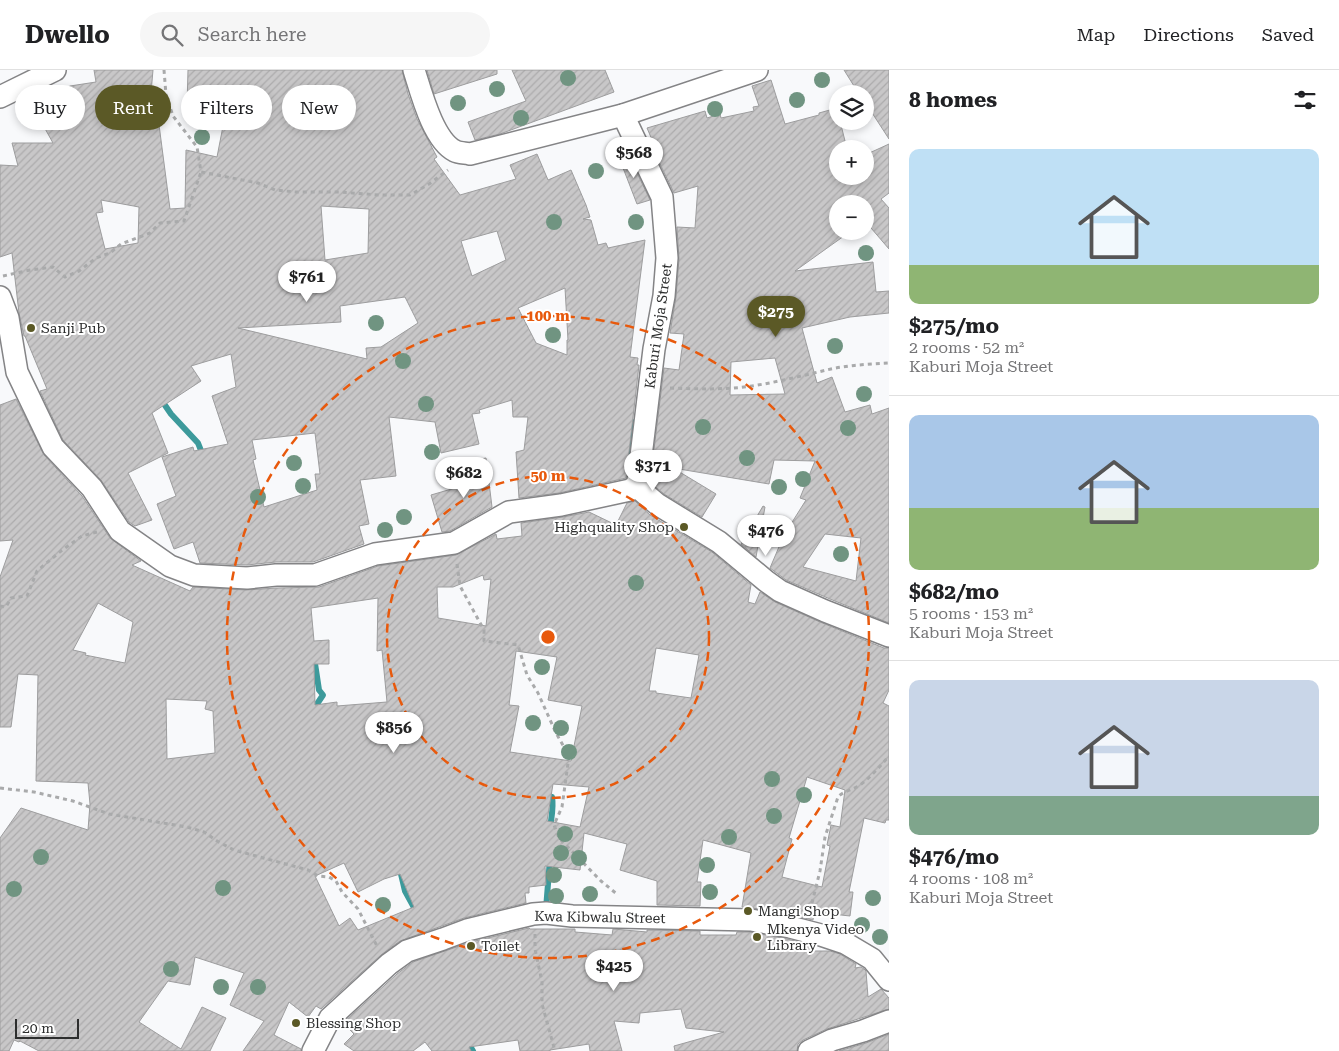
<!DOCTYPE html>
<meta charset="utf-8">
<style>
body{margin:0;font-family:"Roboto Serif",serif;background:#f6f6f6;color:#202124;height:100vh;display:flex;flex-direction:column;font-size:19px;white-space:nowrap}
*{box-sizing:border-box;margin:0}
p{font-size:16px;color:#757577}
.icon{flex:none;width:28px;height:28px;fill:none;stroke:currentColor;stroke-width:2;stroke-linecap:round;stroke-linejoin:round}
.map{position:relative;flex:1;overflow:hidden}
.side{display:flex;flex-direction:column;background:#fff;width:450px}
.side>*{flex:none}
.hud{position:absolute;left:15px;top:15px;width:475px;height:45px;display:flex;gap:10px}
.fabs{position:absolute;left:829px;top:15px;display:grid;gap:10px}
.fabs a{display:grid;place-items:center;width:45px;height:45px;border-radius:50%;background:#fff;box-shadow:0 2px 8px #0003;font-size:25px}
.scale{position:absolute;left:15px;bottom:12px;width:64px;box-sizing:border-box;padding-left:5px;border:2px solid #2d2e2e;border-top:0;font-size:14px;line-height:18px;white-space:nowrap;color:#2d2e2e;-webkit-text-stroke:4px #fff;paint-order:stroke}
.price{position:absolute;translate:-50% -42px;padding:0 11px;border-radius:18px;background:#fff;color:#222;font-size:16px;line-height:32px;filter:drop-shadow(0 1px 2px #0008)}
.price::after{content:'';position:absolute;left:50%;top:30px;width:15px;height:11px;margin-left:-8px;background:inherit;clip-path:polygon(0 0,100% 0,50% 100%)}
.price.active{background:#5b5926;color:#fff}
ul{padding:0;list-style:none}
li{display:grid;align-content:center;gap:10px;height:265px;padding:0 20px}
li+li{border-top:1px solid #e0e0e0}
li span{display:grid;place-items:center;height:155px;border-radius:10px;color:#555}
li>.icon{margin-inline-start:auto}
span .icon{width:90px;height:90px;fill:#fffc;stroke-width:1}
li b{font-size:21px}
h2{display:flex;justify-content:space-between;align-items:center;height:60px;padding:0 20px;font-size:21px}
.tag{padding:0 18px;border-radius:22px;background:#fff;box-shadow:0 2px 8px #0003;font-size:18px;line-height:45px}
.tag.active{background:#5b5926;color:#fff}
header{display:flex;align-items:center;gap:30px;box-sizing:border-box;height:70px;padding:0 25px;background:#fff;border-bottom:1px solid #e0e0e0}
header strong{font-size:24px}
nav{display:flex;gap:28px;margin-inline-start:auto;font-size:18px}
.search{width:350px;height:45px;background:#f6f6f6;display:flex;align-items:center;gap:12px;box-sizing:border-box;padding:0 18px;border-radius:28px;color:#757577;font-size:19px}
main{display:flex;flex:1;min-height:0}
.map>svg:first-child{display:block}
</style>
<header>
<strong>Dwello</strong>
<div class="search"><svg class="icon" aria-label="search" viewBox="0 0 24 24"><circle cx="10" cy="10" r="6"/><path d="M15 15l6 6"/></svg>Search here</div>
<nav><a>Map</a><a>Directions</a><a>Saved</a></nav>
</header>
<main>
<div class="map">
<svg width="889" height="981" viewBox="0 0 889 981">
<defs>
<pattern id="building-hatch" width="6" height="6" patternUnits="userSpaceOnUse" patternTransform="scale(1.25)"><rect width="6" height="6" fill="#c8c7c8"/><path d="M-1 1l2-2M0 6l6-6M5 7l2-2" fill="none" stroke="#acabac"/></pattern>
</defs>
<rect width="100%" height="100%" fill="#f8f9fb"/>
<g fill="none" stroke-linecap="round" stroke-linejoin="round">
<g stroke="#3d9a9b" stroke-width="6">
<path d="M160,328L171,344L198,373L204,388"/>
<path d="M633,400L629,393L632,365L635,352"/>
<path d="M313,640L323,625L319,620L314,587"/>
<path d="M543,725L552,727C554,738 551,748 550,759"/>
<path d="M401,804L405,821L417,843"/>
<path d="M546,839L550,789"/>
<path d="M467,971L473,981"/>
</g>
</g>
<g fill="url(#building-hatch)" stroke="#9d9d9e" fill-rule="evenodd">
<path d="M94,0H153L149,46L158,47L170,139L185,138L186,80L217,87L224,51H217V37L187,36L188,0H402L408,24L417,49L437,87L434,89L460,125L516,109L510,95L537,84L548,110L571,100L586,135L590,147L583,149L591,150L598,175L606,173L608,178L645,170L630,287L638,288L637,295H639L626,408L559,423L519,428L516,382L524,380L528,347H513L512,330L479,340L480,343L472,344L479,374L441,383L435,352L389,347L396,406L360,410L369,454L359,456L364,474L313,492H276L247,495L200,493L193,472L174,479L157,434L176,426L162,387L193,377L194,381L228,374L212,326L236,317L231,284L191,296L201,311L152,343L168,383L128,403L152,450L135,456L129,452L101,410L63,370L40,321L47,319L25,266H24L19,243L12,183L0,187V95L18,96L12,73H53L33,37L70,16L96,12ZM101,130L139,137L138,173L105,179L96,143L103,142ZM321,136L369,139L368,183L325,190ZM497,161L506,190L472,206L461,171ZM565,218L568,270H567V285L536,273L518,238ZM405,227L418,253L381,277L366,278L367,289L238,258L341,252L340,236ZM315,363L320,404H315L317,420L264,437L253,390L256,389L252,370Z"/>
<path d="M427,0H497V4L434,24Z"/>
<path d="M512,0H605L614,22L500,64L475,70L468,52L526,31Z"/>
<path d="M844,0H889V69L865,32V24H859Z"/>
<path d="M771,10L785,54L819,45V43L837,38L838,51H840L847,79H838V106H865V85L889,74V123L881,129L889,138V179L865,151V134H838V161H851L795,201L873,192L876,222L889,221V243L850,247L802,258L817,313L832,307L845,342L870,335L872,344L889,338V553L830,529L786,510L770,498L784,465L806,430L800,428L815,391L774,390L769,414L673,398L716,424L702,447L664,424L650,412L664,298L679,300L684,264L670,263L676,227L679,189L677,157L695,158L698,116L674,123L650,73L653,72L647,58L705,41L707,48L720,44L721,48L754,41L753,37L759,36L752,16ZM775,288L785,324L730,325L731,292ZM825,464L861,468L856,511L803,497Z"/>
<path d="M627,82L650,130L637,134L618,85Z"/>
<path d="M16,329L44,385L82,426L110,468L141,491L132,495L190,521L193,517L246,520L277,518L319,517L378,496L456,485L496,464L497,469L522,466L521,453L563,447L589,442L616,455L627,433L635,431L650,445L712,482L751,515L748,532L755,534L760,522L775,532L820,552L884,578H889V620L883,633L889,636V750H886L885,753L864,748L849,822H853L850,846L814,842L813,850L792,845L753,838L742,837L751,783L703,770L697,812H701L700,836L657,835V811L620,800L627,774L584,763L580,800L545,796L546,815L529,817V823H525L526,833L464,848L400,871L381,885L321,939L316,936L308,947L289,932L274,965L301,979V981H243L264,951L230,935L244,903L195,887L190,915L168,911L139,952L181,979L202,937L226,948L210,981H39L20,971L19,972L14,970L9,981H0V768L21,738L88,760L90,734L88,713L36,711L38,605L18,604L11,657H0V507L13,470L0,471V335ZM483,505L484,510L491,509L486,556L438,548L437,517H453ZM378,528L377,581L382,580L387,632L337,636V632L315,635L314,594H329V570L314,571L311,538ZM98,533L133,552L125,593L85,585L86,583L73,580ZM656,578L699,585L691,628L656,623V621H649ZM516,581L557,587L548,630L582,636L571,691L510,682L519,636L509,635ZM166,629L207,631L205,639L213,641L215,683L167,689ZM807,707L845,720L840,757L831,755L827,775L830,776L822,817L782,807L792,769L789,768ZM553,714L589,717L580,757L547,751ZM344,793L358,822L384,809L400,804L414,837L358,860L350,848L339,856L315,806Z"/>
<path d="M486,388L492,437L450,461L442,462L431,425L472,413L469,391Z"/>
<path d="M763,436L765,437L756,487L741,474Z"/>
<path d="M529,858L530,859H575V862L612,865L613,859L647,862V860L700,861V865H736L737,862H750L787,869L811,875L810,881H830L840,884L856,894L855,898L861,897L864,899L866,901L868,927L881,919L889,928V939L827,959L803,970L798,974L797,981H675L674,976L724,962L686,958L681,939L640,943L639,953L614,951L622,981H590L589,974L550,980V981H520L518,970L469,977L471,981H432L425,972L413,981H354L344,974L354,964L343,953L397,904L413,892L471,872Z"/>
<path d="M889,964V981H839L866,973Z"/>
</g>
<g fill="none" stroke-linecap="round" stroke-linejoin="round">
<defs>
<g id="minor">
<path d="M414,0C421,22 433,70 455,81C459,83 466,83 470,84L623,45L757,0"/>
<path d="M0,27L55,0"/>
<path d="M0,227L8,248L17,302L53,377L92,418L120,461L170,496L194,505L247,508L276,505H315L375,484L454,473L509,442L561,435L630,420L636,416L638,411L654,279L664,226L667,188L662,127L623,45"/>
<path d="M636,416L657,434L719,472L766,511L780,521L825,541L889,566"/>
<path d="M313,981L330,948L389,894L407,881L443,869L467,860L533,844L546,843L572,846L751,850L790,857L821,865L845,873L872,889L889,910"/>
<path d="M809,981L832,970L863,961L889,951"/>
</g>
</defs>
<use href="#minor" stroke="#848486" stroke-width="24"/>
<g stroke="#a9aaab" stroke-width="3" stroke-dasharray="4 4" stroke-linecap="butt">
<path d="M164,0L166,25L173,46L197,77L201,102L258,113L275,120L296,122H339L379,125H410L429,114L448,100"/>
<path d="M3,206L30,200L53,197L65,207L79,201L96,188L110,183L121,174L150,163L160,153L184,151L201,102"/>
<path d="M670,318C698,319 724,320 752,316C778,312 805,305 831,299C850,295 870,294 889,293"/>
<path d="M457,494L460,516L484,560V571L518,575L527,605L538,623L556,663L569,686L562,737L554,755L559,768L601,811L618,825"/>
<path d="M0,536L6,537L11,528L27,526L37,501L61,481L82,466L97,462"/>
<path d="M0,718L34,722L73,731L109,744L187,757L204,762L217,771L234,780L308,800L318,806L329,807L336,811L342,822L358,839L378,878"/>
<path d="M810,841L820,801L825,767L838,727C843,721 853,720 860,715C871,707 880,696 889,686"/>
<path d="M535,864V879L542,912V934L555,981"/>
</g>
<use href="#minor" stroke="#fff" stroke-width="21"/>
</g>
<g fill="#709481">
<circle cx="568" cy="8" r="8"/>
<circle cx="822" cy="10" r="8"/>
<circle cx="497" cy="19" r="8"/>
<circle cx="797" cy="30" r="8"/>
<circle cx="458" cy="33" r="8"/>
<circle cx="715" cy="39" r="8"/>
<circle cx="24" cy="41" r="8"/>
<circle cx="521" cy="48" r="8"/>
<circle cx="202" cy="67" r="8"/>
<circle cx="596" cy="101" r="8"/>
<circle cx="554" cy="152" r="8"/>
<circle cx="636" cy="152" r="8"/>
<circle cx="866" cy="183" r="8"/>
<circle cx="376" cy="253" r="8"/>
<circle cx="553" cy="265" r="8"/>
<circle cx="835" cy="276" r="8"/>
<circle cx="403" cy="291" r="8"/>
<circle cx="864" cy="324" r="8"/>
<circle cx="426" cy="334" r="8"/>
<circle cx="703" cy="357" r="8"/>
<circle cx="848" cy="358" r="8"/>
<circle cx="432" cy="382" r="8"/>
<circle cx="747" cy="388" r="8"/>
<circle cx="294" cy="393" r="8"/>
<circle cx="803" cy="409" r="8"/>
<circle cx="303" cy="416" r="8"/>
<circle cx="779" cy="417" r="8"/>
<circle cx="258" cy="427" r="8"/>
<circle cx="404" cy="447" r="8"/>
<circle cx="385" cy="460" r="8"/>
<circle cx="841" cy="484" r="8"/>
<circle cx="636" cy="513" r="8"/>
<circle cx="542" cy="597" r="8"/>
<circle cx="533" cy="653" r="8"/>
<circle cx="561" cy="658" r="8"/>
<circle cx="569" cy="682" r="8"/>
<circle cx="772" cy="709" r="8"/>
<circle cx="804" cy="725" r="8"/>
<circle cx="774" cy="746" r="8"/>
<circle cx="565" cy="764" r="8"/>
<circle cx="729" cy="767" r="8"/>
<circle cx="561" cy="783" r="8"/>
<circle cx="41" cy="787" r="8"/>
<circle cx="579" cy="788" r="8"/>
<circle cx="707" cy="795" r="8"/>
<circle cx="554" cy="805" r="8"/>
<circle cx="223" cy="818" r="8"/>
<circle cx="14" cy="819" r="8"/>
<circle cx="710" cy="822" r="8"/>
<circle cx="590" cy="824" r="8"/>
<circle cx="556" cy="826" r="8"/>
<circle cx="873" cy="828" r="8"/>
<circle cx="383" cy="835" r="8"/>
<circle cx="862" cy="855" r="8"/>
<circle cx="880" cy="867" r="8"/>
<circle cx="171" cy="899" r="8"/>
<circle cx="221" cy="917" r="8"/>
<circle cx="258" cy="917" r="8"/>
</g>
<g fill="none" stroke="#e8590c" stroke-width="2.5" stroke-dasharray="9 6">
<circle cx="548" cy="567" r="161"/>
<circle cx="548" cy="567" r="321"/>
</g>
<g fill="#5b5926" stroke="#fff" stroke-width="2">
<circle cx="31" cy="258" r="5"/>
<circle cx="684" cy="457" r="5"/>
<circle cx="748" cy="841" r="5"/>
<circle cx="757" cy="867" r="5"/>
<circle cx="471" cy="876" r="5"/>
<circle cx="296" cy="953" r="5"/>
</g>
<g text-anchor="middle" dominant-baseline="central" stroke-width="4" stroke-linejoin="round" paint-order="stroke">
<g font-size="14" fill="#2d2e2e" stroke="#fff">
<text transform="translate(658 256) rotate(-82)">Kaburi Moja Street</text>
<text transform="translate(600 847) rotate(1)">Kwa Kibwalu Street</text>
</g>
<g font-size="14" fill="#2d2e2e" stroke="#fff" text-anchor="start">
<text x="41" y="258">Sanji Pub</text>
<text x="674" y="457" text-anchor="end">Highquality Shop</text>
<text x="758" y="841">Mangi Shop</text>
<text x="767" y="859">Mkenya Video<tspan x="767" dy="16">Library</tspan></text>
<text x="481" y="876">Toilet</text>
<text x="306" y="953">Blessing Shop</text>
</g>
</g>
<circle cx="548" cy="567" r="8" fill="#e8590c" stroke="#fff" stroke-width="2.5"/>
<g font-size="15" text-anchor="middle" font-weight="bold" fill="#e8590c" stroke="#fff" stroke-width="4" stroke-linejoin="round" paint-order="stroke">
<text x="548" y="251">100 m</text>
<text x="548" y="411">50 m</text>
</g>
</svg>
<div class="fabs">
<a><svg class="icon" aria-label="layers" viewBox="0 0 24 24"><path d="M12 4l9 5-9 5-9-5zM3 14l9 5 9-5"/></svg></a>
<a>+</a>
<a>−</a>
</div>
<div class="scale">20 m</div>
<b class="price" style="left:634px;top:109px">$568</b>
<b class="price" style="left:307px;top:233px">$761</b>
<b class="price active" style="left:776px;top:268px">$275</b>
<b class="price" style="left:653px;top:422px">$371</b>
<b class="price" style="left:464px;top:429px">$682</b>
<b class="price" style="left:766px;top:487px">$476</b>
<b class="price" style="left:394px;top:684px">$856</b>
<b class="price" style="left:614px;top:922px">$425</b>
<div class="hud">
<a class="tag">Buy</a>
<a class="tag active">Rent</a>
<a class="tag">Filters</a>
<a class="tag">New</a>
</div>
</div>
<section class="side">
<h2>8 homes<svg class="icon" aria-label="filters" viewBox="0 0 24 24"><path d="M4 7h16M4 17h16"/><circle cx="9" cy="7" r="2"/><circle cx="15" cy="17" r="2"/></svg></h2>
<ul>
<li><span style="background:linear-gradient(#bfe0f5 75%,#8fb573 0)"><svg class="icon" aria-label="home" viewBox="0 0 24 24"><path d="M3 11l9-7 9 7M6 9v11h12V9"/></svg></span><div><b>$275/mo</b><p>2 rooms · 52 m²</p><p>Kaburi Moja Street</p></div></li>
<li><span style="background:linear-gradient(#a9c7e8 60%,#8fb573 0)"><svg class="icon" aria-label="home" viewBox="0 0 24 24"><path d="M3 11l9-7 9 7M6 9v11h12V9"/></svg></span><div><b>$682/mo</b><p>5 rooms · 153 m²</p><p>Kaburi Moja Street</p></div></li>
<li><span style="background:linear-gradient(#c9d6e8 75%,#7fa58c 0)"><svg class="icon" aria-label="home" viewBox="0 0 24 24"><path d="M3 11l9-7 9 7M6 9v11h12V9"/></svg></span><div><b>$476/mo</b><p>4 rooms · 108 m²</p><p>Kaburi Moja Street</p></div></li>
</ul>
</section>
</main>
